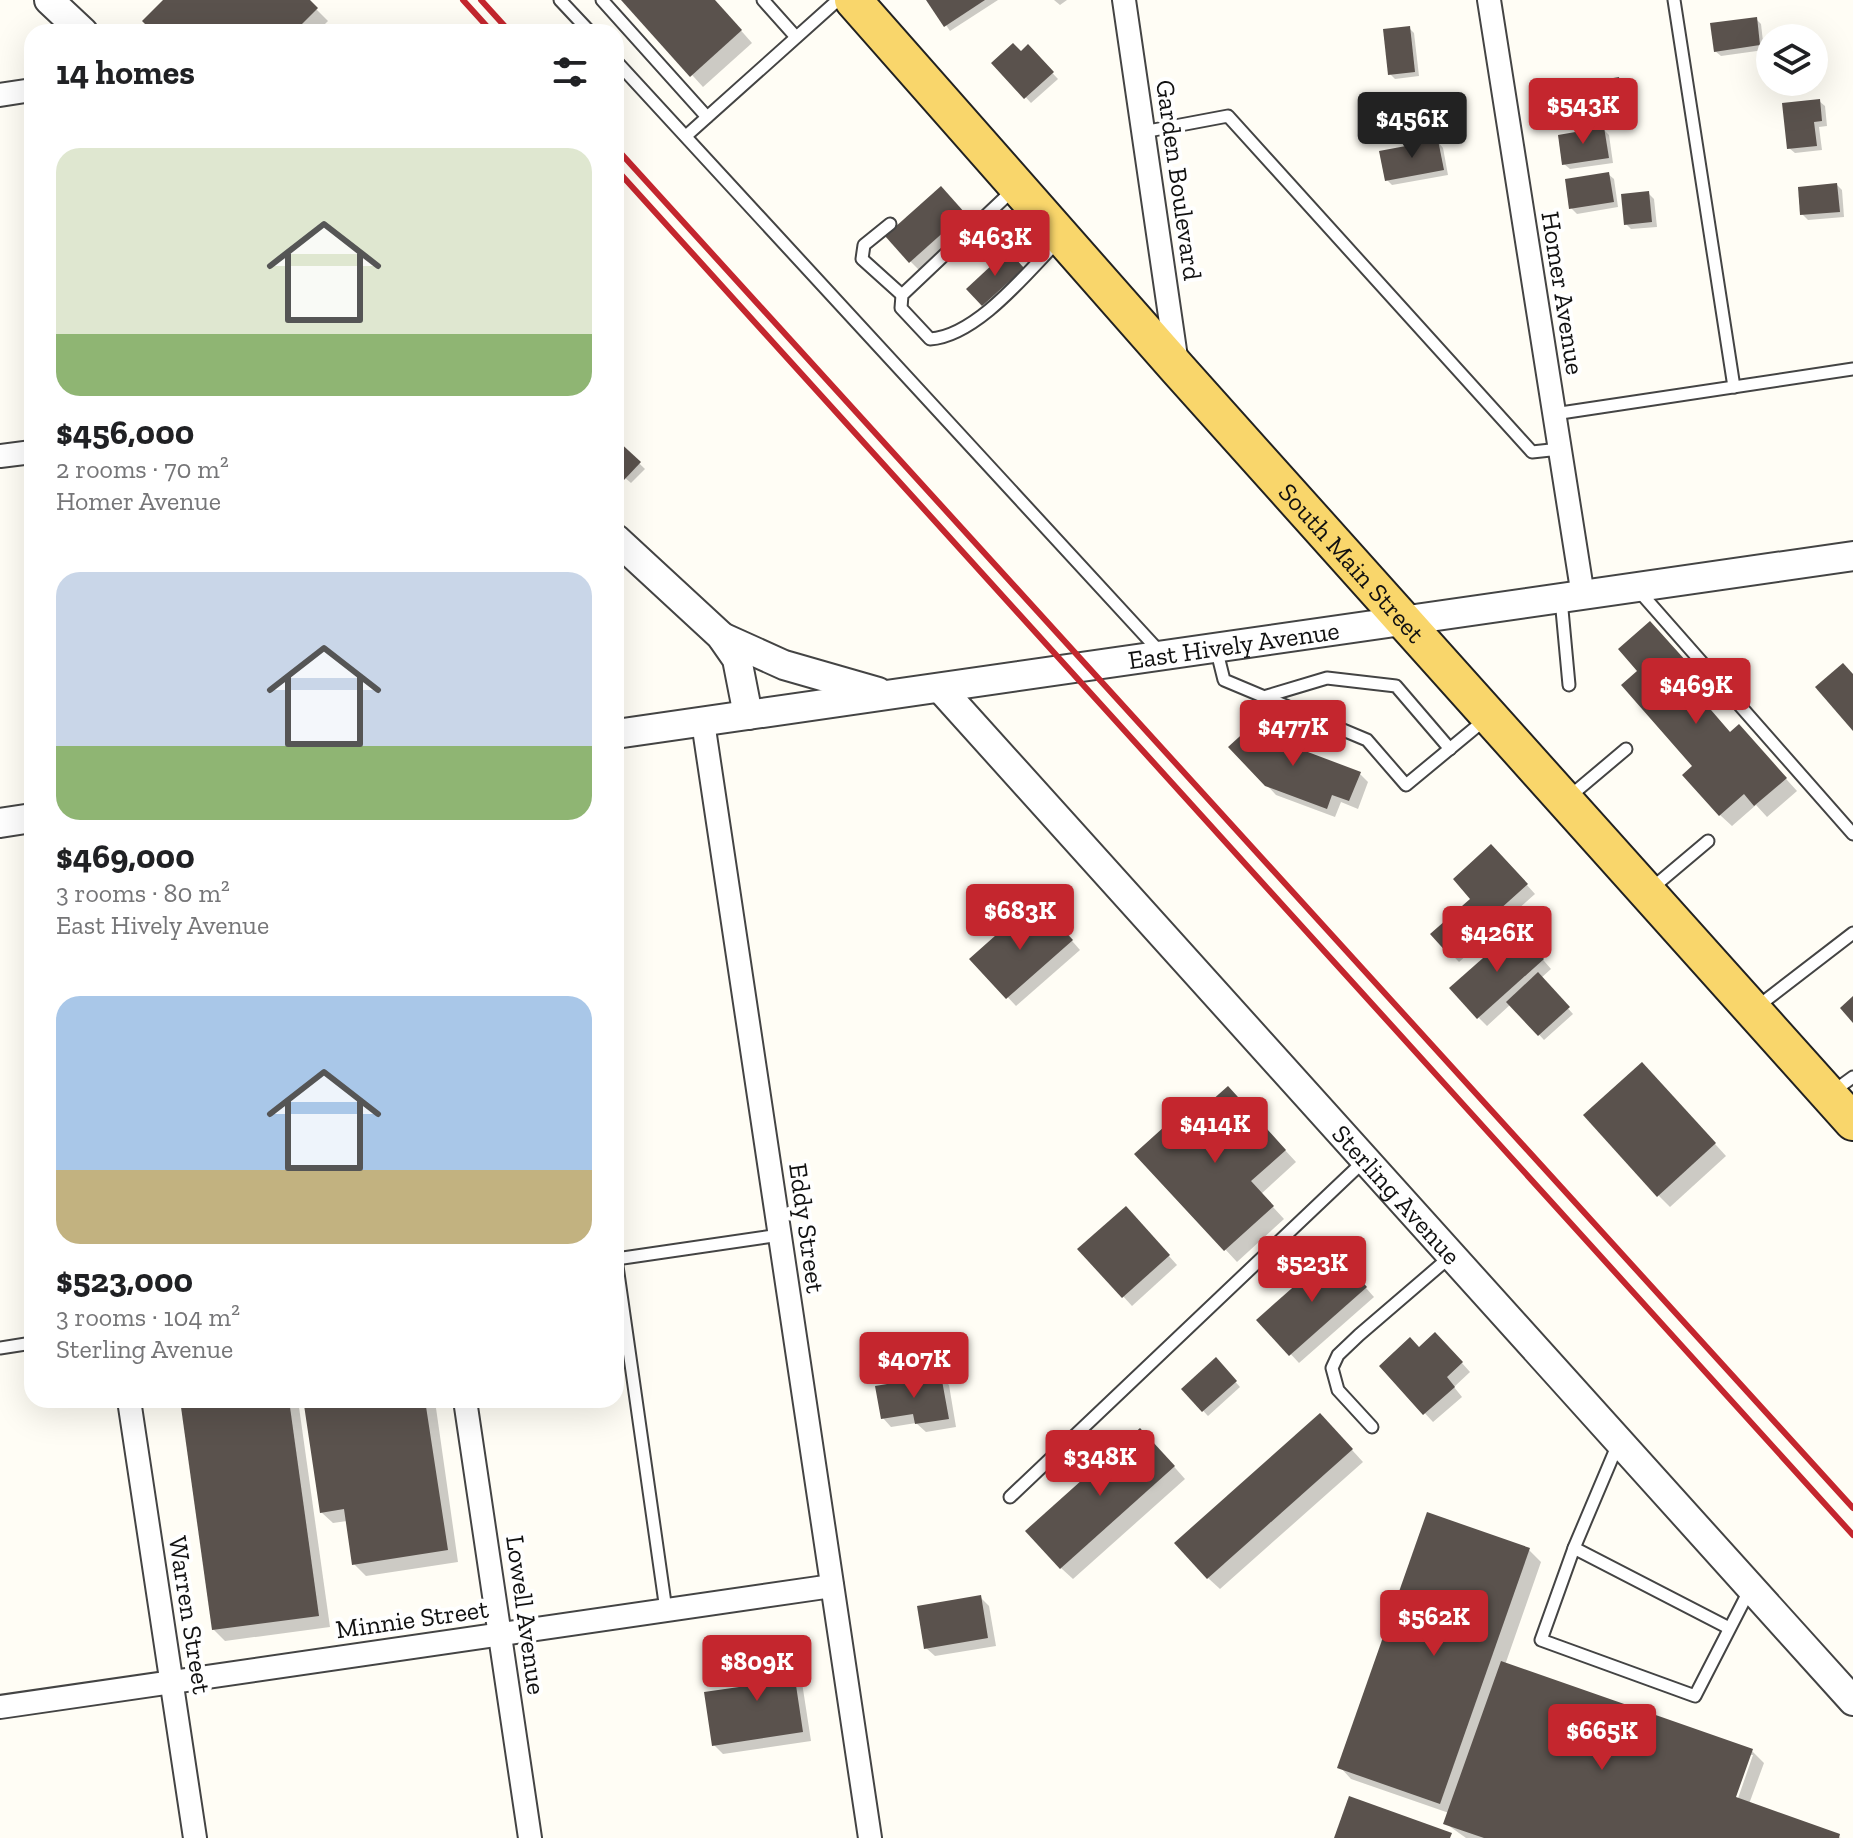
<!DOCTYPE html>
<meta charset="utf-8">
<style>
body{margin:0;font-family:"Zilla Slab",serif;background:#f2f2f2;color:#202124;height:100vh;display:flex;flex-direction:column;font-size:30px;white-space:nowrap}
*{box-sizing:border-box;margin:0}
p{font-size:26px;color:#757577}
.icon{flex:none;width:44px;height:44px;fill:none;stroke:currentColor;stroke-width:2;stroke-linecap:round;stroke-linejoin:round}
.map{position:relative;flex:1;overflow:hidden}
.side{position:absolute;left:24px;top:24px;width:600px;height:1384px;display:flex;flex-direction:column;background:#fff;border-radius:24px;box-shadow:0 8px 32px #0002}
.side>*{flex:none}
.fabs{position:absolute;left:1756px;top:24px;display:grid;gap:16px}
.fabs a{display:grid;place-items:center;width:72px;height:72px;border-radius:50%;background:#fff;box-shadow:0 8px 32px #0002;font-size:40px}
.price{position:absolute;translate:-50% -68px;padding:0 18px;border-radius:8px;background:#c4262e;color:#fff;font-size:26px;line-height:52px;filter:drop-shadow(0 2px 4px #0008)}
.price::after{content:'';position:absolute;left:50%;top:48px;width:24px;height:18px;margin-left:-12px;background:inherit;clip-path:polygon(0 0,100% 0,50% 100%)}
.price.active{background:#222;color:#fff}
ul{padding:0;list-style:none}
li{display:grid;align-content:center;gap:16px;height:424px;padding:0 32px}
li span{display:grid;place-items:center;height:248px;border-radius:24px;color:#555}
li>.icon{margin-inline-start:auto}
span .icon{width:144px;height:144px;fill:#fffc;stroke-width:1}
li b{font-size:34px}
h2{display:flex;justify-content:space-between;align-items:center;height:96px;padding:0 32px;font-size:34px}
.map>svg:first-child{display:block}
</style>
<div class="map">
<svg width="1853" height="1838" viewBox="0 0 1853 1838">
<rect width="100%" height="100%" fill="#fffdf5"/>
<g fill="#0003" fill-rule="evenodd">
<path d="M165,0H307L328,21L317,32H156Z"/>
<path d="M624,0H714L752,43L703,87Z"/>
<path d="M929,0H998L950,31Z"/>
<path d="M1054,0H1067L1060,5Z"/>
<path d="M1756,19L1761,24L1764,50L1721,56L1715,51Z"/>
<path d="M1409,28L1414,33L1419,76L1395,79L1390,74Z"/>
<path d="M1028,47L1058,79L1031,103L994,63L1021,54Z"/>
<path d="M1618,79L1624,85L1627,108L1561,118L1556,113Z"/>
<path d="M1819,101L1825,106L1827,126L1819,127L1822,150L1795,153L1789,148Z"/>
<path d="M1603,129L1609,135L1613,163L1570,169L1564,164Z"/>
<path d="M1438,142L1443,148L1448,175L1392,185L1387,180Z"/>
<path d="M1608,174L1614,179L1618,207L1577,214L1571,208Z"/>
<path d="M1837,185L1842,190L1844,217L1808,220L1802,214Z"/>
<path d="M1648,193L1654,199L1657,227L1631,229L1626,224Z"/>
<path d="M949,197L972,222L919,270L910,261Z"/>
<path d="M1008,253L1028,274L988,310L969,289Z"/>
<path d="M616,441L645,469L631,483L616,470Z"/>
<path d="M1662,635L1706,685L1696,694L1731,734L1750,739L1797,791L1767,817L1756,805L1732,826L1720,815L1640,671Z"/>
<path d="M1284,745L1360,774L1368,782L1358,809L1341,802L1335,817L1276,795L1231,747Z"/>
<path d="M1500,855L1535,894L1459,962L1433,935L1473,899Z"/>
<path d="M1058,925L1080,950L1016,1006L972,959Z"/>
<path d="M1525,939L1551,969L1541,978L1573,1014L1544,1040L1511,1004L1487,1026L1479,1018Z"/>
<path d="M1653,1076L1726,1156L1670,1207L1658,1195Z"/>
<path d="M1239,1100L1296,1162L1261,1194L1284,1219L1237,1262L1137,1154L1193,1120Z"/>
<path d="M1134,1217L1177,1265L1132,1306L1080,1249Z"/>
<path d="M1343,1262L1374,1297L1299,1363L1259,1320Z"/>
<path d="M1444,1343L1470,1372L1454,1387L1462,1397L1433,1422L1381,1366L1419,1349Z"/>
<path d="M1216,1360L1240,1387L1208,1416L1183,1389Z"/>
<path d="M940,1377L949,1385L956,1427L926,1432L916,1423L891,1427L883,1418Z"/>
<path d="M182,1400H298L330,1627L225,1641L213,1629Z"/>
<path d="M352,1400L435,1401L458,1562L366,1576L354,1564L347,1521L333,1523L321,1512Z"/>
<path d="M1331,1427L1363,1462L1220,1589L1208,1578Z"/>
<path d="M1152,1442L1185,1479L1073,1579L1061,1568Z"/>
<path d="M1529,1550L1541,1562L1505,1665L1752,1751L1764,1763L1749,1804L1841,1838H1466L1445,1823L1449,1813L1351,1779L1340,1767ZM1749,1755H1753L1735,1807L1731,1806Z"/>
<path d="M980,1597L989,1606L996,1646L935,1656L926,1648Z"/>
<path d="M791,1654L799,1663L811,1741L723,1754L714,1745Z"/>
</g>
<g fill="#5a524d">
<path d="M163,0H310L318,8L294,32H153L142,21Z"/>
<path d="M621,0H715L742,30L690,77Z"/>
<path d="M926,0H985L944,27Z"/>
<path d="M1757,17L1760,45L1714,52L1710,23Z"/>
<path d="M1410,26L1415,72L1388,75L1383,29Z"/>
<path d="M1013,43L1021,51L1028,44L1054,72L1024,99L991,63Z"/>
<path d="M1619,77L1623,103L1554,114L1550,89Z"/>
<path d="M1820,99L1822,121L1814,122L1817,146L1787,149L1782,103Z"/>
<path d="M1604,127L1609,158L1562,165L1558,135Z"/>
<path d="M1438,140L1444,170L1385,181L1379,151Z"/>
<path d="M1609,172L1614,202L1569,209L1565,179Z"/>
<path d="M1837,183L1840,212L1800,215L1798,187Z"/>
<path d="M941,186L965,213L909,263L885,236Z"/>
<path d="M1649,191L1652,222L1624,225L1621,194Z"/>
<path d="M1008,250L1024,268L982,306L966,289Z"/>
<path d="M616,439L641,462L624,480L616,472Z"/>
<path d="M1650,621L1696,672L1686,681L1730,732L1739,724L1787,778L1754,806L1744,794L1719,816L1682,775L1692,766L1621,685L1637,671L1618,649Z"/>
<path d="M1843,663L1853,674V731L1815,687Z"/>
<path d="M1260,718L1284,743L1361,772L1349,801L1332,795L1327,809L1265,786L1228,747Z"/>
<path d="M1491,844L1528,884L1449,955L1430,934L1470,899L1453,879Z"/>
<path d="M1023,911L1036,925L1049,914L1073,940L1006,999L969,959Z"/>
<path d="M1517,928L1544,959L1477,1019L1449,988Z"/>
<path d="M1538,972L1570,1007L1538,1036L1506,1002Z"/>
<path d="M1853,996V1023L1840,1008Z"/>
<path d="M1642,1062L1716,1143L1657,1197L1583,1115Z"/>
<path d="M1228,1086L1286,1150L1251,1181L1274,1206L1224,1251L1134,1154L1185,1108L1193,1117Z"/>
<path d="M1126,1206L1170,1255L1122,1298L1077,1249Z"/>
<path d="M1334,1251L1367,1287L1289,1356L1256,1320Z"/>
<path d="M1435,1332L1463,1362L1447,1377L1455,1387L1423,1415L1379,1366L1410,1337L1419,1347Z"/>
<path d="M1216,1357L1237,1381L1202,1412L1181,1389Z"/>
<path d="M941,1375L949,1419L915,1424L913,1414L881,1419L875,1386Z"/>
<path d="M180,1400H289L319,1616L212,1630Z"/>
<path d="M338,1400H425L448,1550L352,1565L344,1509L320,1513L304,1405Z"/>
<path d="M1320,1413L1353,1449L1207,1579L1174,1543Z"/>
<path d="M1140,1428L1175,1466L1060,1569L1025,1531Z"/>
<path d="M1427,1512L1530,1548L1440,1804L1337,1768Z"/>
<path d="M981,1595L988,1638L924,1649L917,1606Z"/>
<path d="M791,1652L803,1732L712,1746L704,1692L746,1686L742,1659Z"/>
<path d="M1501,1661L1753,1749L1736,1797L1840,1834L1839,1838H1484L1443,1824Z"/>
<path d="M1349,1796L1452,1833L1450,1838H1334Z"/>
</g>
<g fill="none" stroke-linecap="round" stroke-linejoin="round">
<defs>
<g id="service">
<path d="M560,0L590,32"/>
<path d="M602,0L707,117"/>
<path d="M763,0L796,37"/>
<path d="M1674,0L1734,387"/>
<path d="M616,61L1160,652"/>
<path d="M1143,132L1228,116L1532,452L1560,449"/>
<path d="M686,136L838,0"/>
<path d="M1014,189L902,295L901,308L930,339C976,336 1026,274 1057,242"/>
<path d="M890,224L864,245L862,259L902,295"/>
<path d="M1554,414L1853,369"/>
<path d="M1639,591L1853,834"/>
<path d="M1561,599L1569,685"/>
<path d="M1216,648L1224,680L1367,740L1406,785L1487,718"/>
<path d="M1267,696L1327,678L1396,686L1450,749"/>
<path d="M1569,797L1626,749"/>
<path d="M1651,889L1708,841"/>
<path d="M1757,1007L1853,933"/>
<path d="M1831,1093L1853,1077"/>
<path d="M616,1259L666,1610"/>
<path d="M616,1259L780,1235"/>
<path d="M0,1348L32,1343"/>
<path d="M1372,1427L1338,1390L1332,1368L1338,1355L1359,1335L1451,1256"/>
<path d="M1618,1444L1574,1548L1541,1640L1695,1696L1750,1589"/>
<path d="M1010,1497L1365,1160"/>
<path d="M1574,1548L1729,1628"/>
</g>
<g id="minor">
<path d="M1124,0L1177,364"/>
<path d="M1489,0L1583,596"/>
<path d="M0,95L32,90"/>
<path d="M0,456L32,452"/>
<path d="M703,722L870,1838"/>
<path d="M129,1400L195,1838"/>
<path d="M465,1400L530,1838"/>
<path d="M0,1707L832,1586"/>
</g>
<g id="tertiary">
<path d="M49,0L83,32"/>
<path d="M616,539L721,636L737,659L748,715"/>
<path d="M722,637L784,665L878,692"/>
<path id="s1" d="M940,688L1853,1701"/>
<path id="s2" d="M616,734L1853,556"/>
<path d="M0,823L32,818"/>
</g>
<g id="primary">
<path id="s3" d="M853,0L1178,369L1853,1122"/>
</g>
</defs>
<use href="#service" stroke="#444" stroke-width="15"/>
<use href="#minor" stroke="#444" stroke-width="26"/>
<use href="#tertiary" stroke="#444" stroke-width="32"/>
<use href="#primary" stroke="#222" stroke-width="40"/>
<use href="#service" stroke="#fff" stroke-width="11"/>
<use href="#minor" stroke="#fff" stroke-width="22"/>
<use href="#tertiary" stroke="#fff" stroke-width="28"/>
<use href="#primary" stroke="#f9d66b" stroke-width="36"/>
<g stroke="#c4262e" stroke-width="6">
<path d="M463,0L492,32"/>
<path d="M481,0L510,32"/>
<path d="M616,148L1853,1508"/>
<path d="M616,169L1853,1535"/>
</g>
</g>
<g text-anchor="middle" dominant-baseline="central" stroke-width="8" stroke-linejoin="round" paint-order="stroke">
<g font-size="26" fill="#111" stroke="#fff">
<text transform="translate(1179 180) rotate(82)">Garden Boulevard</text>
<text transform="translate(1563 293) rotate(81)">Homer Avenue</text>
<text stroke="none"><textPath href="#s3" startOffset="752">South Main Street</textPath></text>
<text stroke="none"><textPath href="#s2" startOffset="624">East Hively Avenue</textPath></text>
<text stroke="none"><textPath href="#s1" startOffset="682">Sterling Avenue</textPath></text>
<text transform="translate(807 1228) rotate(82)">Eddy Street</text>
<text transform="translate(190 1615) rotate(81)">Warren Street</text>
<text transform="translate(526 1615) rotate(82)">Lowell Avenue</text>
<text transform="translate(412 1619) rotate(-8)">Minnie Street</text>
</g>
</g>
</svg>
<div class="fabs">
<a><svg class="icon" aria-label="layers" viewBox="0 0 24 24"><path d="M12 4l9 5-9 5-9-5zM3 14l9 5 9-5"/></svg></a>
</div>
<b class="price" style="left:1583px;top:146px">$543K</b>
<b class="price active" style="left:1412px;top:160px">$456K</b>
<b class="price" style="left:995px;top:278px">$463K</b>
<b class="price" style="left:1696px;top:726px">$469K</b>
<b class="price" style="left:1293px;top:768px">$477K</b>
<b class="price" style="left:1020px;top:952px">$683K</b>
<b class="price" style="left:1497px;top:974px">$426K</b>
<b class="price" style="left:1215px;top:1165px">$414K</b>
<b class="price" style="left:1312px;top:1304px">$523K</b>
<b class="price" style="left:914px;top:1400px">$407K</b>
<b class="price" style="left:1100px;top:1498px">$348K</b>
<b class="price" style="left:1434px;top:1658px">$562K</b>
<b class="price" style="left:757px;top:1703px">$809K</b>
<b class="price" style="left:1602px;top:1772px">$665K</b>
<section class="side">
<h2>14 homes<svg class="icon" aria-label="filters" viewBox="0 0 24 24"><path d="M4 7h16M4 17h16"/><circle cx="9" cy="7" r="2"/><circle cx="15" cy="17" r="2"/></svg></h2>
<ul>
<li><span style="background:linear-gradient(#dfe7d0 75%,#8fb573 0)"><svg class="icon" aria-label="home" viewBox="0 0 24 24"><path d="M3 11l9-7 9 7M6 9v11h12V9"/></svg></span><div><b>$456,000</b><p>2 rooms · 70 m²</p><p>Homer Avenue</p></div></li>
<li><span style="background:linear-gradient(#c9d6e8 70%,#8fb573 0)"><svg class="icon" aria-label="home" viewBox="0 0 24 24"><path d="M3 11l9-7 9 7M6 9v11h12V9"/></svg></span><div><b>$469,000</b><p>3 rooms · 80 m²</p><p>East Hively Avenue</p></div></li>
<li><span style="background:linear-gradient(#a9c7e8 70%,#c2b280 0)"><svg class="icon" aria-label="home" viewBox="0 0 24 24"><path d="M3 11l9-7 9 7M6 9v11h12V9"/></svg></span><div><b>$523,000</b><p>3 rooms · 104 m²</p><p>Sterling Avenue</p></div></li>
</ul>
</section>
</div>
